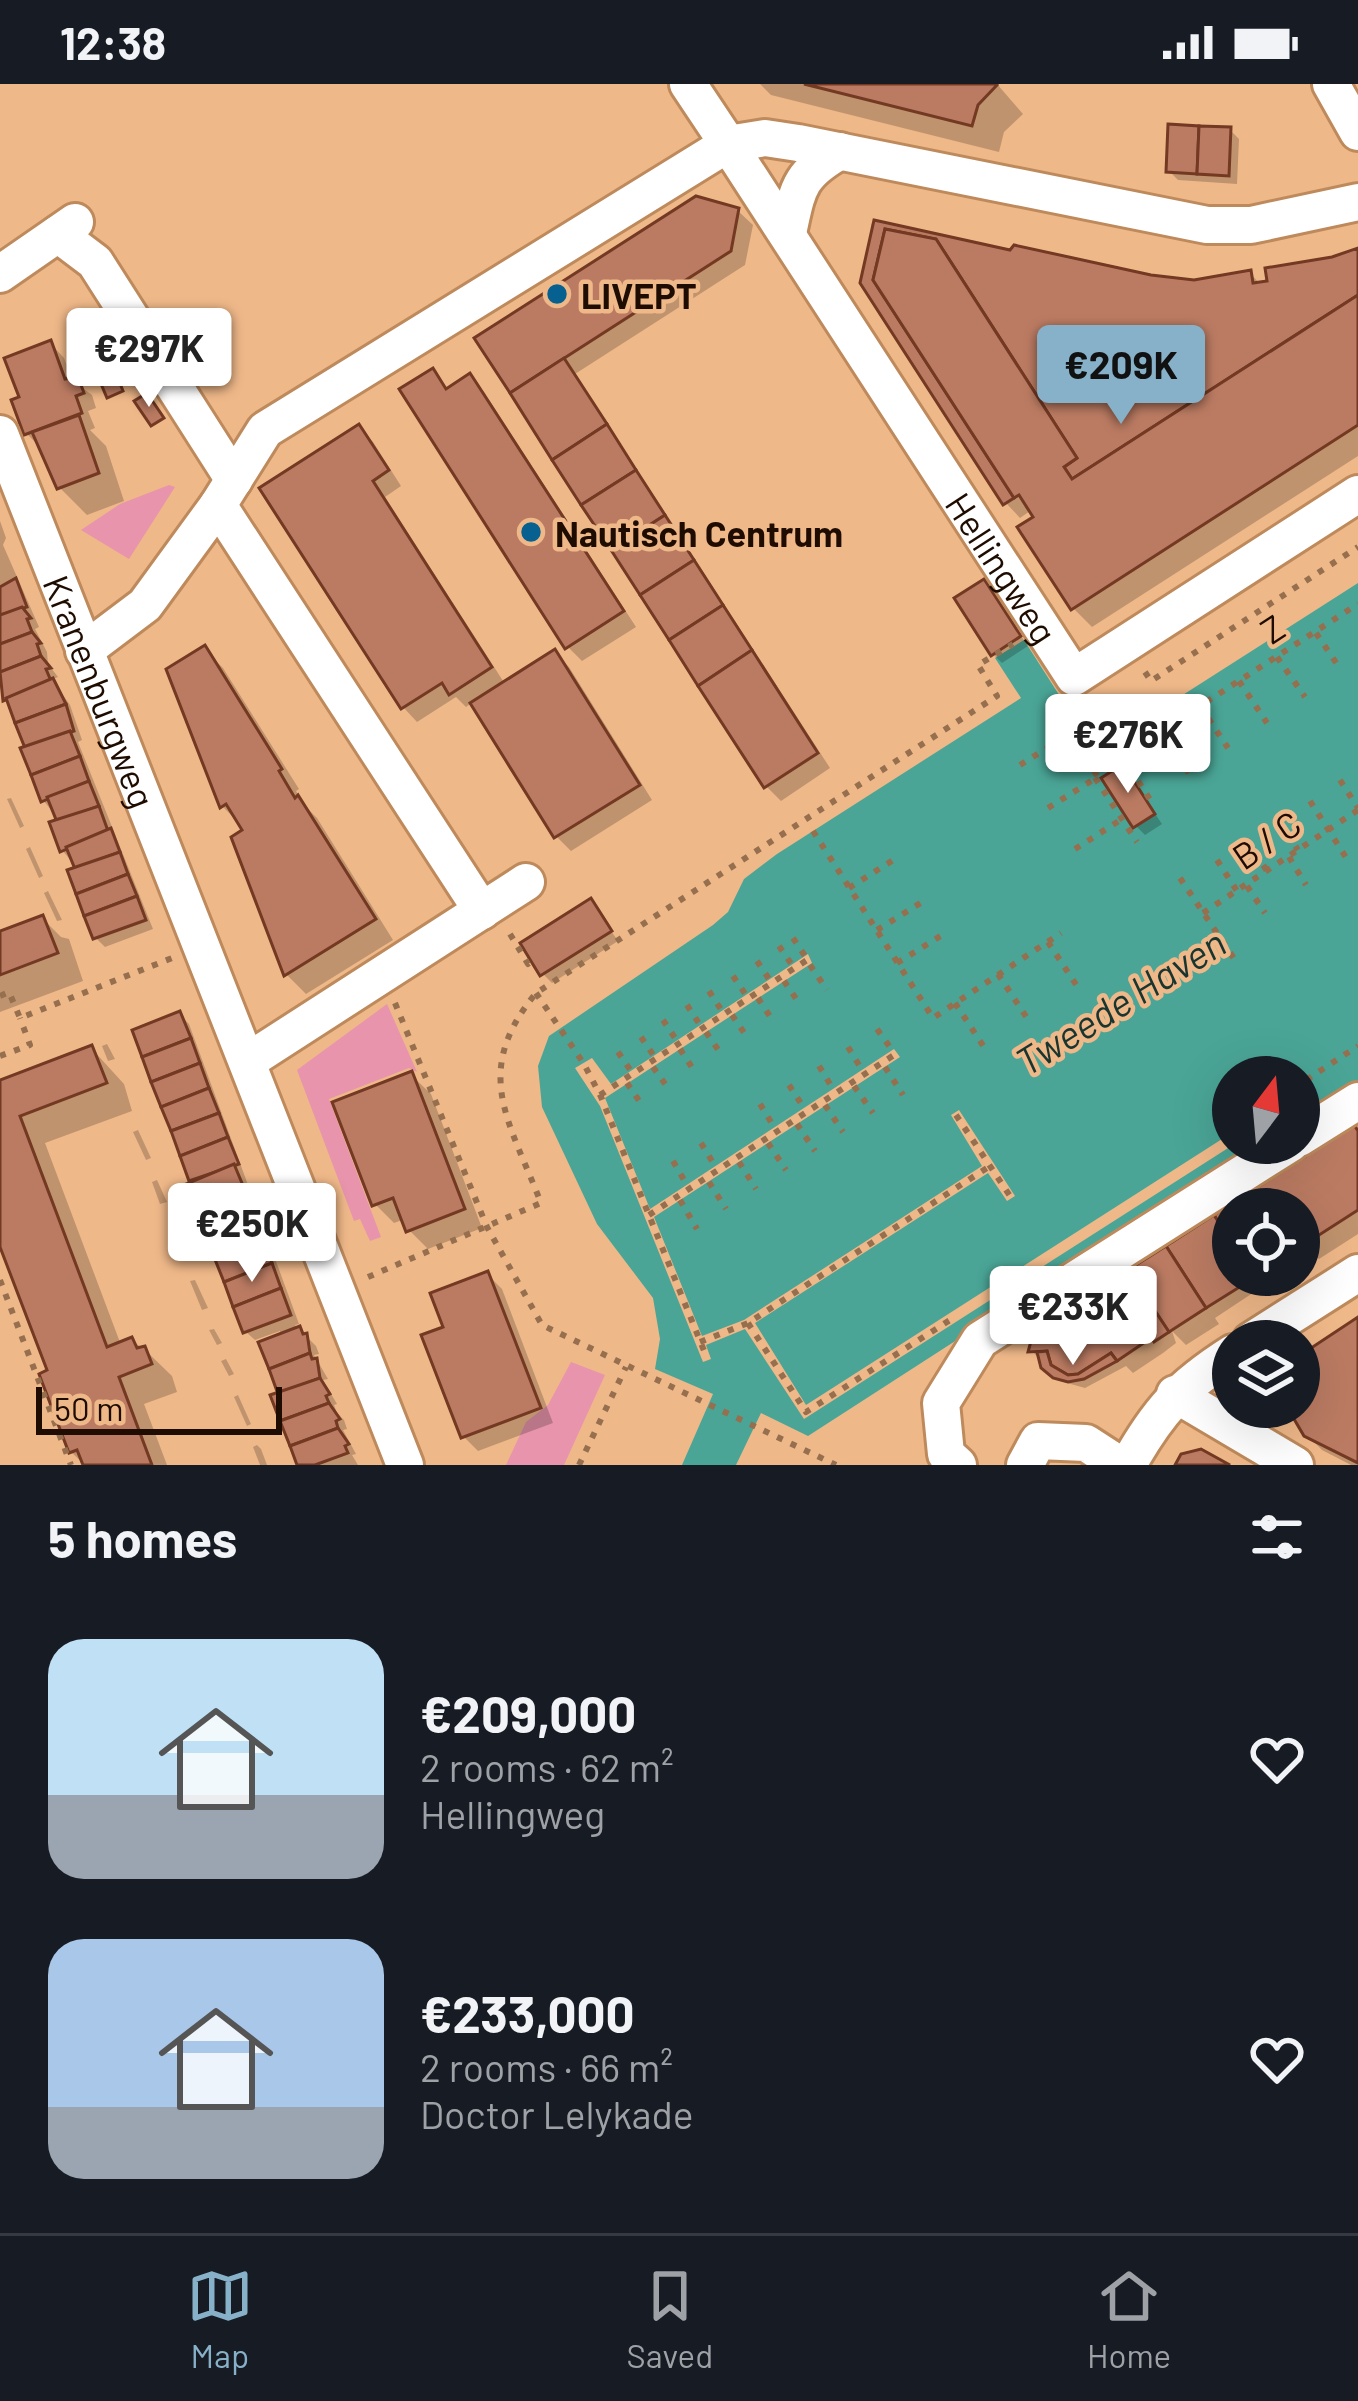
<!DOCTYPE html>
<meta charset="utf-8">
<style>
body{margin:0;font-family:Barlow,sans-serif;background:#20242c;color:#f1f3f6;height:100vh;display:flex;flex-direction:column;font-size:45px;white-space:nowrap}
*{box-sizing:border-box;margin:0}
p{font-size:39px;color:#9ea1a6}
.icon{flex:none;width:66px;height:66px;fill:none;stroke:currentColor;stroke-width:2;stroke-linecap:round;stroke-linejoin:round}
.map{position:relative;height:1381px;overflow:hidden}
.side{display:flex;flex-direction:column;background:#171b24;flex:1}
.side>*{flex:none}
.needle{width:78px;rotate:16deg}
.tools{position:absolute;left:1212px;top:972px;display:grid;gap:24px}
.tools a{display:grid;place-items:center;width:108px;height:108px;border-radius:50%;background:#171b24;box-shadow:0 12px 48px #0002;font-size:60px}
.scale{position:absolute;left:36px;bottom:30px;width:246px;box-sizing:border-box;padding-left:12px;border:6px solid #1f0c00;border-top:0;font-size:33px;line-height:42px;white-space:nowrap;color:#1f0c00;-webkit-text-stroke:9px #efb889;paint-order:stroke}
.price{position:absolute;translate:-50% -102px;padding:0 27px;border-radius:12px;background:#fff;color:#222;font-size:39px;line-height:78px;filter:drop-shadow(0 3px 6px #0008)}
.price::after{content:'';position:absolute;left:50%;top:72px;width:36px;height:27px;margin-left:-18px;background:inherit;clip-path:polygon(0 0,100% 0,50% 100%)}
.price.active{background:#87b1c9;color:#111}
ul{padding:0;list-style:none}
li{display:flex;align-items:center;gap:36px;height:300px;padding:0 48px}
li span{display:grid;place-items:center;flex:none;width:336px;height:240px;border-radius:36px;color:#555}
li>.icon{margin-inline-start:auto}
span .icon{width:144px;height:144px;fill:#fffc;stroke-width:1}
li b{font-size:51px}
h2{display:flex;justify-content:space-between;align-items:center;height:144px;padding:0 48px;font-size:51px}
.status{display:flex;justify-content:space-between;align-items:center;height:84px;padding:0 60px;background:#171b24;direction:ltr}
.status svg{height:33px;fill:currentColor}
.tabs{display:flex;justify-content:space-around;align-items:center;height:168px;border-top:3px solid #363941;background:#171b24;font-size:33px;color:#9ea1a6}
.tabs a{display:grid;justify-items:center;gap:6px}
.tabs .active{color:#87b1c9}
.map>svg:first-child{display:block}
</style>
<div class="status"><b>12:38</b><svg viewBox="0 0 49 12"><path d="M0 12V9h3v3zM5 12V6h3v6zM10 12V3h3v9zM15 12V0h3v12zM26 1h20v11H26zM47 4h2v5h-2z"/></svg></div>
<div class="map">
<svg width="1358" height="1381" viewBox="0 0 1358 1381">
<rect width="100%" height="100%" fill="#efb889"/>
<g fill="#e894ac">
<path d="M169,401L175,403L129,475L81,446L120,420Z"/>
<path d="M387,920L417,988L409,984L329,1015L381,1153L370,1157L360,1135L354,1137L297,986Z"/>
<path d="M571,1278L605,1291L564,1381H506L526,1338L548,1321Z"/>
</g>
<path fill="#4aa596" d="M1358,499V997L1299,1035V993H1233V1059H1262L808,1352L761,1329L736,1381H682L713,1310L655,1285L660,1255L653,1214L597,1140L542,1023L538,982L549,952L713,841L728,828L744,795L777,770L1021,614L995,574L1024,556L1095,667Z"/>
<path fill="#efb889" d="M808,870L812,879L605,1014L650,1125L894,965L900,973L654,1133L702,1252L744,1236L982,1082L951,1031L959,1026L1015,1112L1007,1117L988,1089L755,1239L806,1321L1233,1048L1236,1059L804,1335L745,1245L706,1261L711,1275L703,1278L600,1022L575,984L592,974L611,1000Z"/>
<g fill="#0003">
<path d="M760,0H997L1023,30L1004,48L999,68L771,11Z"/>
<path d="M1230,46L1239,55L1237,100L1178,96L1169,87Z"/>
<path d="M738,127L753,141L745,181L575,290L830,684L781,717L766,702L478,255Z"/>
<path d="M871,140L1013,170L1150,194L1204,199L1250,189L1261,201L1358,167V372L1092,543L1073,524L1038,434L1030,427L1020,434L1006,419L864,199L875,145Z"/>
<path d="M50,259L64,274L73,297L92,311L96,324L88,327L95,344L90,346L106,362L124,417L87,431L59,403L43,366L27,350L22,314Z"/>
<path d="M432,287L450,307L470,293L484,308L636,543L582,577L568,563Z"/>
<path d="M359,343L373,358L401,402L385,413L505,600L555,569L569,583L652,716L571,767L557,753L473,618L466,623L456,613L417,638L403,623Z"/>
<path d="M0,437L6,454L3,461L39,543L35,545L47,568L48,580L58,593L53,595L55,600L70,621L82,656L78,658L153,845L105,863L96,854L78,785L62,766L60,737L43,716L28,664L0,600Z"/>
<path d="M984,499L1028,562L1002,579L993,570Z"/>
<path d="M204,565L223,584L299,705L296,707L305,722L317,734L393,856L306,910L287,891L235,755L247,747L222,722Z"/>
<path d="M1123,683L1162,740L1145,751L1136,742Z"/>
<path d="M11,714L24,742L20,744L7,715Z"/>
<path d="M30,763L43,792L39,794L26,765Z"/>
<path d="M48,807L62,836L57,837L44,809Z"/>
<path d="M591,818L618,857L552,899L543,890Z"/>
<path d="M42,834L61,853L69,855L83,897L0,928V850Z"/>
<path d="M180,931L189,940L299,1240L295,1241L316,1262L319,1270L314,1271L328,1295L323,1296L337,1320L334,1321L337,1329L344,1336L347,1345L343,1346L356,1370L352,1371L358,1381H300L274,1312L281,1309L280,1247L255,1256L245,1247L136,948Z"/>
<path d="M107,960L115,975L108,977L102,962Z"/>
<path d="M92,965L124,1000L132,1027L45,1059L121,1261L132,1257L144,1265L172,1292L177,1308L144,1320L167,1381H85L71,1368L51,1287L0,1154V999Z"/>
<path d="M411,991L431,1010L482,1144L428,1165L409,1146L405,1135L394,1139L375,1120Z"/>
<path d="M1358,1042V1150L1319,1175L1299,1159V1125H1233V1191H1280L1215,1234L1219,1240L1186,1261L1172,1247L1176,1259L1163,1269L1133,1289L1126,1282L1085,1304L1060,1297L1032,1267L1120,1200L1118,1197Z"/>
<path d="M138,1046L151,1074L146,1076L133,1048Z"/>
<path d="M157,1096L167,1118L160,1120L152,1098Z"/>
<path d="M176,1146L189,1174L184,1176L171,1148Z"/>
<path d="M1299,1163L1308,1173L1299,1179Z"/>
<path d="M487,1190L502,1205L553,1339L478,1367L464,1353L447,1244Z"/>
<path d="M195,1196L208,1224L202,1226L190,1197Z"/>
<path d="M1358,1237V1381H1351L1322,1366L1306,1350L1290,1323H1299V1276Z"/>
<path d="M214,1245L222,1259L217,1261L209,1246Z"/>
<path d="M226,1275L234,1290L229,1292L221,1277Z"/>
<path d="M238,1311L251,1340L247,1342L234,1313Z"/>
<path d="M257,1361L261,1365L267,1381H260L253,1363Z"/>
</g>
<g fill="#bb7b62" stroke="#733922" stroke-width="3">
<path d="M804,0H996L997,1L978,21L972,42Z"/>
<path d="M1168,40L1199,42L1197,90L1166,88Z"/>
<path d="M1199,42L1231,43L1229,92L1197,90Z"/>
<path d="M696,112L739,124L731,167L510,309L474,254Z"/>
<path d="M874,136L1010,166L1014,161L1151,191L1194,196L1251,186L1253,199L1267,197L1265,184L1332,173L1358,164V211L1072,395L1064,383L1077,374L936,155L885,145L873,196L1014,414L1003,421L860,199Z"/>
<path d="M885,145L936,155L1077,374L1064,383L1072,395L1358,211V341L1071,526L1017,443L1033,433L1019,411L1014,414L873,196Z"/>
<path d="M51,256L65,295L78,293L84,309L76,312L82,329L24,351L11,316L19,313L4,274Z"/>
<path d="M105,262L123,307L107,314L88,269Z"/>
<path d="M564,274L607,340L552,376L510,309Z"/>
<path d="M433,284L446,305L470,289L624,527L565,565L399,305Z"/>
<path d="M147,309L164,334L151,342L134,317Z"/>
<path d="M79,331L99,389L57,405L32,348Z"/>
<path d="M359,340L389,386L373,397L492,583L449,611L442,599L401,625L259,404Z"/>
<path d="M607,340L636,386L581,421L552,376Z"/>
<path d="M636,386L665,431L611,466L581,421Z"/>
<path d="M665,431L694,476L640,511L611,466Z"/>
<path d="M694,476L723,521L669,556L640,511Z"/>
<path d="M16,494L27,523L0,531V503Z"/>
<path d="M984,495L1021,552L991,572L954,514Z"/>
<path d="M723,521L752,566L698,602L669,556Z"/>
<path d="M22,523L31,534L27,535L32,548L0,560V531Z"/>
<path d="M32,548L41,559L37,560L41,572L0,588V560Z"/>
<path d="M205,561L282,685L279,687L295,714L298,711L376,835L284,892L231,753L242,746L226,720L220,724L166,585Z"/>
<path d="M555,565L640,701L554,754L470,619Z"/>
<path d="M752,566L818,669L764,704L698,602Z"/>
<path d="M41,572L51,584L46,585L51,597L3,617L0,588Z"/>
<path d="M53,594L66,620L15,639L6,614Z"/>
<path d="M66,620L74,647L25,664L15,639Z"/>
<path d="M70,647L80,672L31,691L20,664Z"/>
<path d="M80,672L89,697L41,718L31,691Z"/>
<path d="M1123,680L1155,730L1133,744L1101,694Z"/>
<path d="M89,697L99,722L57,738L47,713Z"/>
<path d="M99,722L108,747L60,768L49,738Z"/>
<path d="M111,744L120,768L75,785L66,763Z"/>
<path d="M120,768L128,790L76,810L67,786Z"/>
<path d="M128,790L137,812L84,832L76,810Z"/>
<path d="M137,812L146,836L93,855L84,832Z"/>
<path d="M591,814L612,847L540,892L520,859Z"/>
<path d="M43,831L58,869L0,891V847Z"/>
<path d="M180,927L191,954L142,973L132,946Z"/>
<path d="M191,954L200,979L151,998L142,973Z"/>
<path d="M92,961L107,999L20,1032L107,1263L132,1253L137,1264L145,1262L152,1280L119,1293L152,1381H83L77,1366L69,1369L39,1290L47,1286L0,1163V996Z"/>
<path d="M200,979L209,1004L161,1023L151,998Z"/>
<path d="M412,987L465,1125L406,1148L393,1114L372,1122L332,1018Z"/>
<path d="M209,1004L219,1029L171,1047L161,1023Z"/>
<path d="M219,1029L228,1053L180,1072L171,1047Z"/>
<path d="M1354,1041L1358,1047V1126L1302,1162L1299,1125H1248L1241,1114Z"/>
<path d="M228,1053L239,1080L189,1097L180,1072Z"/>
<path d="M234,1080L244,1104L195,1123L186,1100Z"/>
<path d="M244,1104L253,1129L205,1148L195,1123Z"/>
<path d="M1241,1114L1248,1125H1233V1161L1214,1131Z"/>
<path d="M253,1129L263,1154L214,1173L205,1148Z"/>
<path d="M1214,1131L1233,1161V1191L1254,1194L1206,1224L1166,1162Z"/>
<path d="M263,1154L272,1179L224,1198L214,1173Z"/>
<path d="M1166,1162L1206,1224L1169,1248L1128,1186Z"/>
<path d="M272,1179L281,1204L233,1223L224,1198Z"/>
<path d="M1128,1186L1169,1248L1154,1258L1114,1196Z"/>
<path d="M488,1187L541,1324L461,1354L421,1251L443,1243L430,1209Z"/>
<path d="M1116,1199L1151,1254L1117,1277L1111,1269L1078,1290L1068,1291L1051,1281L1047,1267L1028,1268L1033,1250L1045,1236L1081,1213L1086,1220Z"/>
<path d="M281,1204L291,1231L243,1249L233,1223Z"/>
<path d="M1358,1233V1379L1304,1352L1287,1323H1299V1272Z"/>
<path d="M300,1242L303,1250L307,1249L310,1269L269,1285L258,1258Z"/>
<path d="M1047,1267L1051,1281L1068,1291L1078,1290L1111,1269L1117,1277L1084,1295L1068,1298L1053,1294L1041,1284L1037,1268Z"/>
<path d="M310,1269L312,1275L317,1274L320,1294L278,1310L269,1285Z"/>
<path d="M320,1294L330,1310L326,1312L329,1319L280,1337L270,1311Z"/>
<path d="M329,1319L340,1335L336,1337L338,1344L290,1362L280,1337Z"/>
<path d="M338,1344L349,1360L345,1362L348,1369L315,1381H297L290,1362Z"/>
<path d="M1201,1365L1230,1381H1175L1181,1370Z"/>
</g>
<g fill="none" stroke-linecap="round" stroke-linejoin="round">
<defs>
<g id="minor">
<path d="M1331,0L1358,48"/>
<path id="s1" d="M1358,118L1251,141H1207L798,59L765,54L728,60L1074,593L1358,410"/>
<path d="M788,149C798,104 798,91 840,67"/>
<path d="M58,150L95,178L234,396"/>
<path d="M0,190L75,138"/>
<path id="s2" d="M0,350L405,1381"/>
<path d="M218,421L482,827"/>
<path d="M84,567L145,521L218,421L265,346L728,60L688,0"/>
<path d="M248,977L526,798"/>
<path d="M1299,1054L1358,1017"/>
<path d="M1251,1257L1358,1189"/>
<path d="M1175,1310L1295,1381"/>
<path d="M958,1381L946,1370L941,1319L980,1256L1291,1059"/>
<path d="M1025,1381L1038,1357L1086,1359L1120,1381"/>
<path d="M1128,1381C1158,1327 1181,1302 1233,1269"/>
</g>
</defs>
<use href="#minor" stroke="#be8a5c" stroke-width="42"/>
<g stroke="#966f4f" stroke-width="6" stroke-dasharray="6 9" stroke-linecap="butt">
<path d="M1316,549L1341,586"/>
<path d="M1277,573L1305,613"/>
<path d="M1145,588L1151,597L1358,463"/>
<path d="M1239,597L1267,639"/>
<path d="M1200,622L1228,664"/>
<path d="M1054,631L1137,758"/>
<path d="M1161,647L1189,689"/>
<path d="M1122,672L1151,717"/>
<path d="M1020,681L1068,651"/>
<path d="M1093,691L1358,520"/>
<path d="M1340,696L1358,724"/>
<path d="M1310,717L1347,775"/>
<path d="M1048,724L1096,694"/>
<path d="M1279,737L1298,766"/>
<path d="M813,747L933,934L1061,849"/>
<path d="M1247,756L1267,787"/>
<path d="M1075,765L1122,735"/>
<path d="M1289,773L1306,801"/>
<path d="M1217,776L1237,807"/>
<path d="M1180,794L1235,876"/>
<path d="M1247,802L1265,829"/>
<path d="M849,804L898,773"/>
<path d="M1203,829L1358,726"/>
<path d="M877,846L927,815"/>
<path d="M510,850L528,880L531,877"/>
<path d="M793,854L805,872"/>
<path d="M1048,858L1081,908"/>
<path d="M779,862L792,881"/>
<path d="M757,877L769,895"/>
<path d="M897,879L947,848"/>
<path d="M810,881L827,906"/>
<path d="M998,890L1031,940"/>
<path d="M733,892L746,911"/>
<path d="M784,897L799,919"/>
<path d="M709,907L722,927"/>
<path d="M536,909L584,980L601,1013L707,1274"/>
<path d="M0,912L9,908L20,934L172,874"/>
<path d="M758,914L773,937"/>
<path d="M395,919L487,1143L542,1241L836,1381"/>
<path d="M955,919L988,969"/>
<path d="M687,921L700,941"/>
<path d="M732,931L747,953"/>
<path d="M663,936L677,957"/>
<path d="M877,945L892,966"/>
<path d="M706,948L721,970"/>
<path d="M641,953L654,972"/>
<path d="M848,963L862,986"/>
<path d="M680,965L695,988"/>
<path d="M618,968L631,987"/>
<path d="M0,972L30,961L20,934"/>
<path d="M819,982L833,1005"/>
<path d="M653,983L668,1004"/>
<path d="M885,983L903,1011"/>
<path d="M627,999L642,1021"/>
<path d="M789,1001L804,1024"/>
<path d="M854,1002L873,1029"/>
<path d="M1307,1007L1311,1004L1306,996L1358,962"/>
<path d="M600,1011L807,876"/>
<path d="M760,1020L774,1043"/>
<path d="M825,1021L843,1048"/>
<path d="M956,1031L1010,1112"/>
<path d="M797,1040L815,1067"/>
<path d="M701,1059L715,1082"/>
<path d="M768,1059L786,1086"/>
<path d="M673,1077L687,1101"/>
<path d="M739,1078L756,1105"/>
<path d="M709,1098L726,1125"/>
<path d="M680,1116L697,1145"/>
<path d="M649,1131L894,971"/>
<path d="M368,1193L541,1119C509,1036 471,988 536,909L997,612L978,581L1013,560"/>
<path d="M0,1196L71,1381"/>
<path d="M748,1239L806,1328L950,1236"/>
<path d="M700,1258L748,1239L990,1082"/>
<path d="M579,1381L626,1283"/>
</g>
<use href="#minor" stroke="#fff" stroke-width="36"/>
</g>
<g fill="#066191" stroke="#efb889" stroke-width="4.5">
<circle cx="557" cy="210" r="12"/>
<circle cx="531" cy="448" r="12"/>
</g>
<g text-anchor="middle" dominant-baseline="central" stroke-width="9" stroke-linejoin="round" paint-order="stroke">
<g font-size="36" font-weight="bold" fill="#1f0c00" stroke="#efb889" text-anchor="start">
<text x="581" y="210">LIVEPT</text>
<text x="555" y="448">Nautisch Centrum</text>
</g>
<g font-size="36" fill="#1f0c00" stroke="#efb889">
<text stroke="none"><textPath href="#s1" startOffset="1146">Hellingweg</textPath></text>
<text transform="translate(1272 544) rotate(-33)">Z</text>
<text stroke="none"><textPath href="#s2" startOffset="276">Kranenburgweg</textPath></text>
<text transform="translate(1266 755) rotate(-34)">B / C</text>
</g>
<g font-size="39" font-style="italic" fill="#183530" stroke="#efb889">
<text transform="translate(1120 917) rotate(-32)">Tweede Haven</text>
</g>
</g>
</svg>
<div class="tools">
<a><svg class="needle" viewBox="-14 -14 28 28"><path d="M0-13l5 13h-10z" fill="#e53935"/><path d="M0 13l5-13h-10z" fill="#9ea1a6"/></svg></a>
<a><svg class="icon" aria-label="locate" viewBox="0 0 24 24"><circle cx="12" cy="12" r="6"/><path d="M12 2v4M12 18v4M2 12h4M18 12h4"/></svg></a>
<a><svg class="icon" aria-label="layers" viewBox="0 0 24 24"><path d="M12 4l9 5-9 5-9-5zM3 14l9 5 9-5"/></svg></a>
</div>
<div class="scale">50 m</div>
<b class="price" style="left:149px;top:326px">€297K</b>
<b class="price active" style="left:1121px;top:343px">€209K</b>
<b class="price" style="left:1128px;top:712px">€276K</b>
<b class="price" style="left:252px;top:1201px">€250K</b>
<b class="price" style="left:1073px;top:1284px">€233K</b>
</div>
<section class="side">
<h2>5 homes<svg class="icon" aria-label="filters" viewBox="0 0 24 24"><path d="M4 7h16M4 17h16"/><circle cx="9" cy="7" r="2"/><circle cx="15" cy="17" r="2"/></svg></h2>
<ul>
<li><span style="background:linear-gradient(#bfe0f5 65%,#9aa5b1 0)"><svg class="icon" aria-label="home" viewBox="0 0 24 24"><path d="M3 11l9-7 9 7M6 9v11h12V9"/></svg></span><div><b>€209,000</b><p>2 rooms · 62 m²</p><p>Hellingweg</p></div><svg class="icon" aria-label="heart" viewBox="0 0 24 24"><path d="M12 20l-8-8c-3-5 5-10 8-4 3-6 11-1 8 4z"/></svg></li>
<li><span style="background:linear-gradient(#a9c7e8 70%,#9aa5b1 0)"><svg class="icon" aria-label="home" viewBox="0 0 24 24"><path d="M3 11l9-7 9 7M6 9v11h12V9"/></svg></span><div><b>€233,000</b><p>2 rooms · 66 m²</p><p>Doctor Lelykade</p></div><svg class="icon" aria-label="heart" viewBox="0 0 24 24"><path d="M12 20l-8-8c-3-5 5-10 8-4 3-6 11-1 8 4z"/></svg></li>
</ul>
</section>
<nav class="tabs">
<a class="active"><svg class="icon" aria-label="map" viewBox="0 0 24 24"><path d="M3 6l6-2 6 2 6-2v14l-6 2-6-2-6 2zM9 4v14M15 6v14"/></svg>Map</a>
<a><svg class="icon" aria-label="saved" viewBox="0 0 24 24"><path d="M7 4h10v16l-5-4-5 4z"/></svg>Saved</a>
<a><svg class="icon" aria-label="home" viewBox="0 0 24 24"><path d="M3 11l9-7 9 7M6 9v11h12V9"/></svg>Home</a>
</nav>
